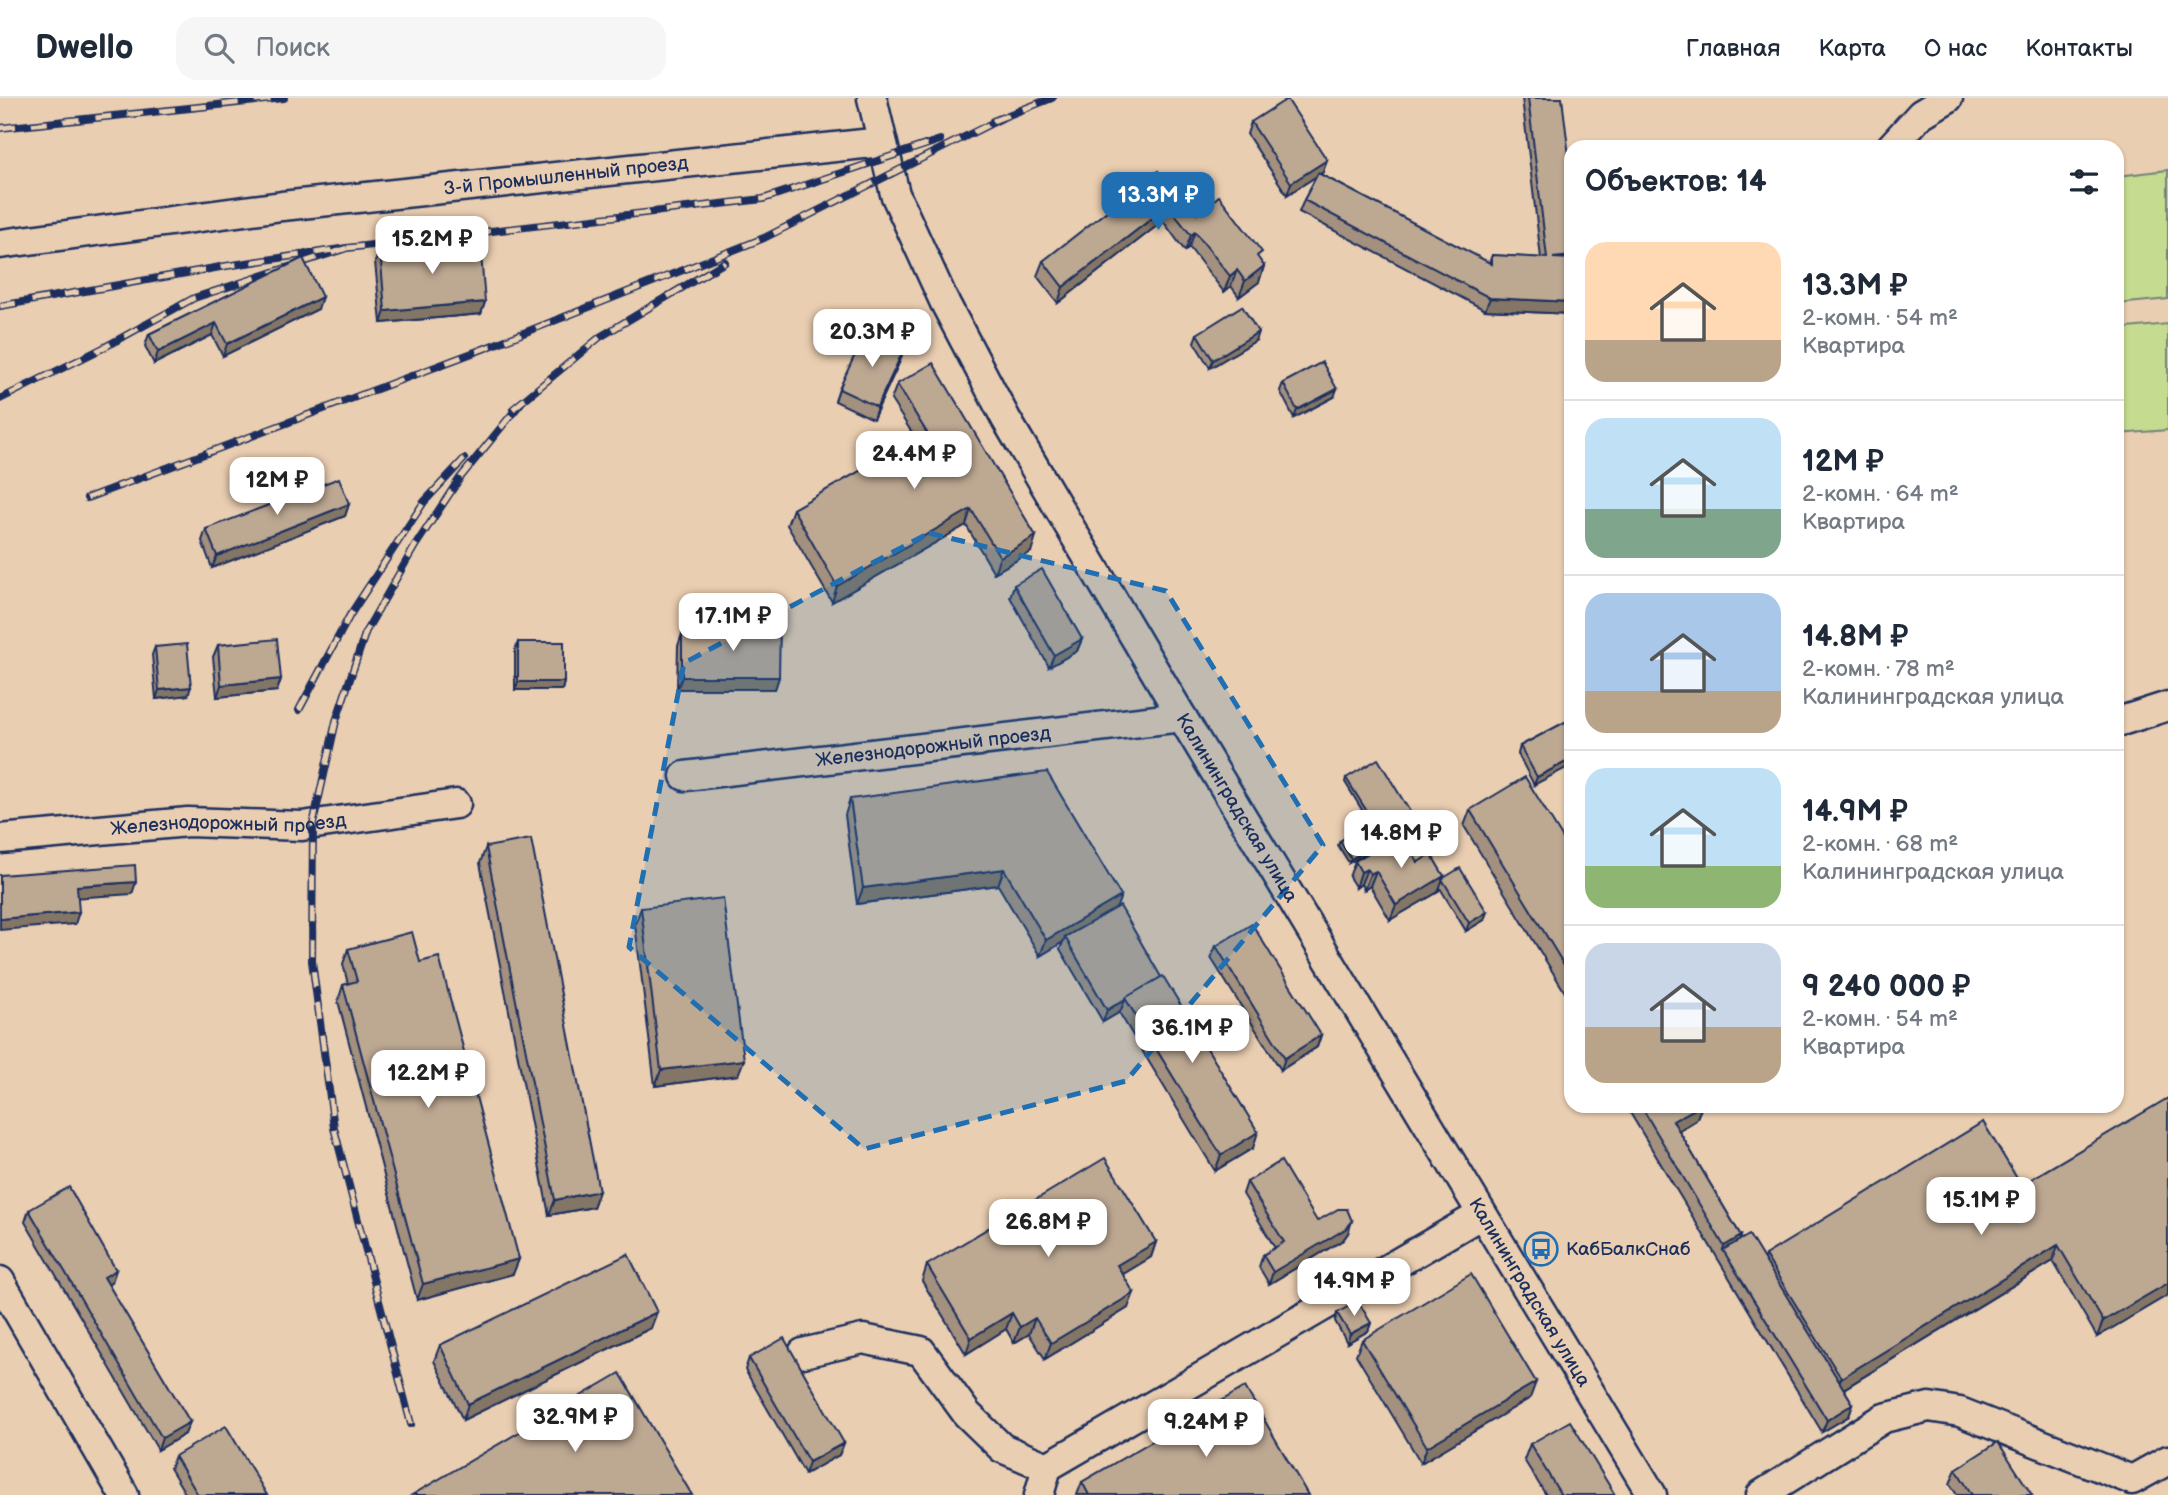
<!DOCTYPE html>
<html lang="ru">
<meta charset="utf-8">
<style>
body{margin:0;font-family:"Balsamiq Sans",sans-serif;background:#f6f6f7;color:#1f2937;height:100vh;display:flex;flex-direction:column;font-size:26px;white-space:nowrap}
*{box-sizing:border-box;margin:0}
p{font-size:23px;color:#747a83}
.icon{flex:none;width:38px;height:38px;fill:none;stroke:currentColor;stroke-width:2;stroke-linecap:round;stroke-linejoin:round}
.map{position:relative;flex:1;overflow:hidden}
.details{position:absolute;left:1564px;top:42px;width:560px;height:973px;display:flex;flex-direction:column;background:#fff;border-radius:21px;box-shadow:0 2px 5px #0004}
.details>*{flex:none}
.price{position:absolute;translate:-50% -60px;padding:0 16px;border-radius:14px;background:#fff;color:#222;font-size:23px;line-height:46px;filter:drop-shadow(0 2px 4px #0008)}
.price::after{content:'';position:absolute;left:50%;top:42px;width:21px;height:16px;margin-left:-10px;background:inherit;clip-path:polygon(0 0,100% 0,50% 100%)}
.price.selected{background:#1f6fb2;color:#fff}
ul{padding:0;list-style:none}
li{display:flex;align-items:center;gap:21px;height:175px;padding:0 21px}
li+li{border-top:2px solid #e0e1e3}
li span{display:grid;place-items:center;flex:none;width:196px;height:140px;border-radius:21px;color:#555}
li>.icon{margin-inline-start:auto}
span .icon{width:84px;height:84px;fill:#fffc;stroke-width:1}
li b{font-size:30px}
h2{display:flex;justify-content:space-between;align-items:center;height:84px;padding:0 21px;font-size:30px}
header{display:flex;align-items:center;gap:42px;box-sizing:border-box;height:98px;padding:0 35px;background:#fff;border-bottom:2px solid #e0e1e3}
header strong{font-size:33px}
nav{display:flex;gap:38px;margin-inline-start:auto;font-size:24px}
.search{width:490px;height:63px;background:#f6f6f7;display:flex;align-items:center;gap:18px;box-sizing:border-box;padding:0 24px;border-radius:21px;color:#747a83;font-size:26px}
.map>svg:first-child{display:block}
</style>
<header>
<strong>Dwello</strong>
<div class="search"><svg class="icon" aria-label="search" viewBox="0 0 24 24"><circle cx="10" cy="10" r="6"/><path d="M15 15l6 6"/></svg>Поиск</div>
<nav><a>Главная</a><a>Карта</a><a>О нас</a><a>Контакты</a></nav>
</header>
<div class="map">
<svg width="2168" height="1397" viewBox="0 0 2168 1397">
<rect width="100%" height="100%" fill="#eaceb1"/>
<filter id="ink" filterUnits="userSpaceOnUse"><feTurbulence type="fractalNoise" baseFrequency=".0143" numOctaves="2"/><feDisplacementMap in="SourceGraphic" scale="14" xChannelSelector="R" yChannelSelector="G"/><feConvolveMatrix kernelMatrix="1 2 1 2 8 2 1 2 1" color-interpolation-filters="sRGB"/></filter>
<g filter="url(#ink)">
<g fill="#c5db90" stroke="#708577" stroke-width="2">
<path d="M2168,72V201L2118,206V78Z"/>
<path d="M2168,226V332L2118,336V231Z"/>
</g>
<g fill="none" stroke-linecap="round" stroke-linejoin="round">
<defs>
<g id="minor">
<path id="s1" d="M872,0L895,96L944,203L1006,321L1182,619L1652,1397"/>
<path d="M1891,49L1921,16L1948,0"/>
<path id="s2" d="M0,146L282,108L882,44"/>
<path d="M2118,624L2168,608"/>
<path id="s3" d="M685,678L1182,619"/>
<path id="s4" d="M0,741L188,724L302,728L456,706"/>
<path d="M0,1183L124,1397"/>
<path d="M803,1255L863,1241L921,1253L967,1316L1002,1350L1047,1369L1039,1397"/>
<path d="M1047,1369L1482,1116"/>
<path d="M1761,1397L1884,1320L1929,1309L1960,1314L2132,1382L2168,1362"/>
</g>
</defs>
<use href="#minor" stroke="#1b2f5e" stroke-width="33"/>
<use href="#minor" stroke="#eaceb1" stroke-width="28"/>
<defs>
<g id="rail">
<path d="M993,23L1052,0"/>
<path d="M0,30L284,0"/>
<path d="M347,150L763,101L940,42"/>
<path d="M0,208L226,168L347,150L194,200L103,250L0,301"/>
<path d="M513,311L600,239L725,164"/>
<path d="M87,400L483,251L764,140L1002,20"/>
<path d="M299,612L350,517L424,404L464,361"/>
<path d="M411,1326L334,1030L312,863L313,726L336,623L366,533L415,448L460,380L521,305"/>
</g>
</defs>
<use href="#rail" stroke="#1b2f5e" stroke-width="8"/>
<use href="#rail" stroke="#eaceb1" stroke-width="5" stroke-dasharray="16" stroke-linecap="butt"/>
</g>
<g fill="#a3907e" stroke="#1b2f5e" stroke-width="2">
<path d="M1522,0H1562L1572,216L1485,212L1299,114L1304,102L1317,78L1287,97L1247,36L1251,24L1323,74L1320,76L1489,165L1492,157L1541,160Z"/>
<path d="M1174,95L1197,116L1259,162L1264,168L1259,184L1239,199L1231,188L1224,194L1189,149L1185,153L1163,123L1058,205L1037,178L1043,163Z"/>
<path d="M380,152L485,204L481,216L381,225L375,164Z"/>
<path d="M303,160L318,211L223,258L212,237L154,266L145,248L149,236Z"/>
<path d="M1197,236L1255,243L1210,270L1194,244Z"/>
<path d="M900,263L873,321L835,303L839,291Z"/>
<path d="M1283,285L1334,299L1294,320L1280,293Z"/>
<path d="M897,286L1031,454L994,475L966,427L832,504L787,427L793,411L916,341L891,302Z"/>
<path d="M349,406L345,418L212,470L202,443L206,431Z"/>
<path d="M1014,487L1082,541L1077,553L1049,569L1010,499Z"/>
<path d="M746,526L779,579L775,591H677L678,548L682,536H743Z"/>
<path d="M518,544L564,584L562,592H515V552Z"/>
<path d="M218,547L281,581L277,593L217,599L213,559Z"/>
<path d="M155,549L188,597L156,601L152,557Z"/>
<path d="M1567,623L1534,687L1518,656L1520,648Z"/>
<path d="M1346,680L1415,722L1414,726L1349,765L1338,747L1340,743L1370,725L1345,684Z"/>
<path d="M850,701L1117,809L1253,1050L1215,1073L1120,916V914L1103,924L1060,851L1063,844L1040,858L998,787L857,806L845,717Z"/>
<path d="M1470,712L1572,755V906L1464,728Z"/>
<path d="M486,749L599,1093L593,1109L549,1117L480,765Z"/>
<path d="M1385,753L1418,764L1444,778L1443,780L1484,822L1466,833L1440,790L1438,794L1390,822L1370,788L1364,792L1361,786L1356,790L1349,779L1355,763Z"/>
<path d="M641,810L738,977L655,988L635,826Z"/>
<path d="M1216,848L1321,937L1317,949L1281,972L1211,860Z"/>
<path d="M348,851L420,864L519,1161L513,1176L417,1202L338,903L343,887L348,886L343,866Z"/>
<path d="M1626,1008H1702L1696,1022L1679,1033L1741,1138L1740,1142L1764,1161L1765,1157L2021,1087L2168,1197L2097,1239L2053,1163L1844,1291L1853,1306L1849,1318L1822,1334Z"/>
<path d="M1247,1084L1317,1123L1348,1135L1343,1142L1269,1186L1259,1169L1263,1157L1275,1150L1243,1096Z"/>
<path d="M29,1112L112,1184L108,1186L185,1336L158,1352L25,1124Z"/>
<path d="M1156,1144L1151,1159L1123,1176L1128,1210L1045,1261L1029,1236L1014,1245L1006,1231L966,1256L922,1183L927,1167Z"/>
<path d="M1337,1215L1371,1225L1368,1233L1347,1245L1335,1223Z"/>
<path d="M651,1230L463,1322L434,1263L440,1247Z"/>
<path d="M1362,1242L1530,1300L1421,1365L1356,1257Z"/>
<path d="M749,1260L844,1345L839,1357L805,1376L745,1272Z"/>
<path d="M1530,1346L1615,1397H1546L1524,1362Z"/>
<path d="M175,1358L267,1397H186L170,1370Z"/>
<path d="M1956,1371L2032,1397H1957L1950,1386Z"/>
<path d="M1082,1384L1308,1397H1077Z"/>
</g>
<g fill="#847666" stroke="#1b2f5e" stroke-width="2">
<path d="M1327,62L1323,74L1287,97L1291,85Z"/>
<path d="M1168,108L1163,123L1058,205L1063,189Z"/>
<path d="M1195,134L1189,149L1185,153L1191,137Z"/>
<path d="M1572,158V169L1553,160Z"/>
<path d="M1264,168L1259,184L1239,199L1245,183Z"/>
<path d="M1237,172L1231,188L1224,194L1230,178Z"/>
<path d="M322,199L318,211L223,258L227,246Z"/>
<path d="M1490,200L1572,204V216L1485,212Z"/>
<path d="M485,204L481,216L381,225L385,213Z"/>
<path d="M216,225L212,237L154,266L158,254Z"/>
<path d="M1258,234L1255,243L1210,270L1213,262Z"/>
<path d="M904,251L900,263L873,321L877,309Z"/>
<path d="M1337,291L1334,299L1294,320L1297,312Z"/>
<path d="M349,406L345,418L212,470L217,458Z"/>
<path d="M971,411L966,427L832,504L837,488Z"/>
<path d="M1036,438L1031,454L994,475L1000,459Z"/>
<path d="M1082,541L1077,553L1049,569L1054,557Z"/>
<path d="M682,579H779L775,591H677Z"/>
<path d="M281,581L277,593L217,599L221,587Z"/>
<path d="M518,584H564L562,592H515Z"/>
<path d="M191,589L188,597L156,601L159,592Z"/>
<path d="M1572,661V667L1534,687L1537,679Z"/>
<path d="M1415,722L1414,726L1349,765L1351,761Z"/>
<path d="M1004,771L998,787L857,806L863,790Z"/>
<path d="M1367,771L1361,786L1356,790L1361,774Z"/>
<path d="M1376,773L1370,788L1364,792L1370,776Z"/>
<path d="M1444,778L1438,794L1390,822L1396,807Z"/>
<path d="M136,784L132,796L73,800L77,788Z"/>
<path d="M1121,798L1115,814L1065,839L1063,844L1040,858L1046,842Z"/>
<path d="M79,814L75,826L0,832V821Z"/>
<path d="M1487,814L1484,822L1466,833L1469,825Z"/>
<path d="M1125,902L1120,914L1103,924L1107,912Z"/>
<path d="M1321,937L1317,949L1281,972L1285,960Z"/>
<path d="M744,962L738,977L655,988L661,972Z"/>
<path d="M1700,1008H1702L1696,1022L1668,1039L1673,1023Z"/>
<path d="M1258,1034L1253,1050L1215,1073L1221,1057Z"/>
<path d="M599,1093L593,1109L549,1117L555,1102Z"/>
<path d="M1352,1123L1348,1135L1343,1142L1269,1186L1273,1174Z"/>
<path d="M1741,1138L1736,1154L1723,1152L1724,1148Z"/>
<path d="M1156,1144L1151,1159L1112,1183L1117,1167Z"/>
<path d="M2058,1147L2053,1163L1835,1296L1841,1280Z"/>
<path d="M519,1161L513,1176L417,1202L423,1186Z"/>
<path d="M116,1172L112,1184L100,1191L104,1179Z"/>
<path d="M2168,1185V1197L2097,1239L2103,1223Z"/>
<path d="M1134,1195L1128,1210L1045,1261L1051,1245Z"/>
<path d="M657,1214L651,1230L463,1322L468,1306Z"/>
<path d="M1012,1215L1006,1231L966,1256L971,1240Z"/>
<path d="M1035,1220L1029,1236L1014,1245L1020,1229Z"/>
<path d="M1371,1225L1368,1233L1347,1245L1350,1236Z"/>
<path d="M1536,1284L1530,1300L1421,1365L1427,1349Z"/>
<path d="M1853,1306L1849,1318L1822,1334L1827,1322Z"/>
<path d="M190,1324L185,1336L158,1352L162,1340Z"/>
<path d="M844,1345L839,1357L805,1376L809,1364Z"/>
</g>
<g fill="#bda892" stroke="#1b2f5e" stroke-width="2">
<path d="M1528,0H1562L1572,83V158L1553,160L1572,161V204L1490,200L1304,102L1318,75L1492,166V157L1547,160Z"/>
<path d="M1287,1L1327,62L1291,85L1251,24Z"/>
<path d="M1158,73L1174,95L1178,91L1197,116L1219,98L1262,154L1257,158L1264,168L1245,183L1237,172L1230,178L1195,134L1191,137L1168,108L1063,189L1043,163Z"/>
<path d="M480,144L485,204L385,213L380,152Z"/>
<path d="M303,160L322,199L227,246L216,225L158,254L149,236Z"/>
<path d="M1242,208L1258,234L1213,262L1197,236Z"/>
<path d="M866,233L904,251L877,309L839,291Z"/>
<path d="M1322,264L1337,291L1297,312L1283,285Z"/>
<path d="M933,265L1036,438L1000,459L971,411L837,488L793,411L927,335L897,286Z"/>
<path d="M339,380L349,406L217,458L206,431Z"/>
<path d="M1042,471L1082,541L1054,557L1014,487Z"/>
<path d="M746,526H780L779,579H682V536H746Z"/>
<path d="M277,541L281,581L221,587L218,547Z"/>
<rect x="518" y="544" width="46" height="40"/>
<path d="M187,546L191,589L159,592L155,549Z"/>
<path d="M1567,623L1572,632V661L1537,679L1520,648Z"/>
<path d="M1378,661L1415,722L1351,761L1340,743L1373,723L1346,680Z"/>
<path d="M1047,674L1121,798L1046,842L1004,771L863,790L850,701Z"/>
<path d="M1525,679L1572,755V880L1470,712Z"/>
<path d="M531,741L599,1093L555,1102L486,749Z"/>
<path d="M1404,741L1418,764L1431,756L1444,778L1396,807L1376,773L1370,776L1367,771L1361,774L1355,763L1382,747L1385,753Z"/>
<path d="M135,767L136,784L77,788L79,814L0,821V777Z"/>
<path d="M1460,770L1487,814L1469,825L1442,781Z"/>
<path d="M723,800L744,962L661,972L641,810Z"/>
<path d="M1120,808L1161,879L1107,912L1065,839Z"/>
<path d="M1252,826L1321,937L1285,960L1216,848Z"/>
<path d="M412,834L420,864L439,859L519,1161L423,1186L343,887L357,883L348,851Z"/>
<path d="M1163,878L1258,1034L1221,1057L1125,900Z"/>
<path d="M2168,1000V1185L2103,1223L2058,1147L1841,1280L1765,1157L1983,1024L2021,1087Z"/>
<path d="M1641,1008H1700L1673,1023L1741,1138L1724,1148Z"/>
<path d="M1105,1060L1156,1144L1117,1167L1134,1195L1051,1245L1035,1220L1020,1229L1012,1215L971,1240L927,1167Z"/>
<path d="M1281,1063L1317,1123L1338,1111H1347L1352,1123L1347,1130L1273,1174L1263,1157L1284,1144L1247,1084Z"/>
<path d="M69,1089L116,1172L104,1179L190,1324L162,1340L29,1112Z"/>
<path d="M1749,1137L1853,1306L1827,1322L1723,1152Z"/>
<path d="M628,1156L657,1214L468,1306L440,1247Z"/>
<path d="M1471,1176L1536,1284L1427,1349L1362,1242Z"/>
<path d="M1358,1203L1371,1225L1350,1236L1337,1215Z"/>
<path d="M784,1240L844,1345L809,1364L749,1260Z"/>
<path d="M620,1275L692,1397H412Z"/>
<path d="M1245,1289L1308,1397H1089L1082,1384Z"/>
<path d="M1570,1323L1615,1397H1561L1530,1346Z"/>
<path d="M226,1328L267,1397H198L175,1358Z"/>
<path d="M1998,1344L2032,1397H1972L1956,1371Z"/>
</g>
</g>
<path fill="#1f6fb2" fill-opacity="0.2" stroke="#1f6fb2" stroke-width="5" stroke-dasharray="14 9" stroke-linejoin="round" d="M929,435L1166,493L1323,747L1126,983L864,1051L629,849L684,565Z"/>
<defs>
<symbol id="bus-ring" viewBox="-11 -11 22 22"><circle r="9.5" fill="#eaceb1" stroke="#1f6fb2" stroke-width="1.5"/><path d="M-5-6H5V4H4V6H2V4H-2V6H-4V4H-5ZM-3.5-4V0h7V-4ZM-3.5 1.2v1.5H-2V1.2ZM2 1.2v1.5H3.5V1.2Z" fill="#1f6fb2"/></symbol>
</defs>
<g fill-rule="evenodd">
<use href="#bus-ring" x="1522" y="1132" width="38" height="38"/>
</g>
<g text-anchor="middle" dominant-baseline="central" stroke-width="5" stroke-linejoin="round" paint-order="stroke">
<g font-size="19" fill="#1b2f5e" stroke="#eaceb1">
<text stroke="none"><textPath href="#s2" startOffset="570">3-й Промышленный проезд</textPath></text>
<text stroke="none"><textPath href="#s3" startOffset="250">Железнодорожный проезд</textPath></text>
<text stroke="none"><textPath href="#s1" startOffset="802">Калининградская улица</textPath></text>
<text stroke="none"><textPath href="#s4" startOffset="229">Железнодорожный проезд</textPath></text>
<text stroke="none"><textPath href="#s1" startOffset="1368">Калининградская улица</textPath></text>
</g>
<g font-size="19" fill="#1b2f5e" stroke="#eaceb1" text-anchor="start">
<text x="1566" y="1151">КабБалкСнаб</text>
</g>
</g>
</svg>
<b class="price selected" style="left:1158px;top:134px">13.3M ₽</b>
<b class="price" style="left:432px;top:178px">15.2M ₽</b>
<b class="price" style="left:872px;top:271px">20.3M ₽</b>
<b class="price" style="left:914px;top:393px">24.4M ₽</b>
<b class="price" style="left:277px;top:419px">12M ₽</b>
<b class="price" style="left:733px;top:555px">17.1M ₽</b>
<b class="price" style="left:1401px;top:772px">14.8M ₽</b>
<b class="price" style="left:1192px;top:967px">36.1M ₽</b>
<b class="price" style="left:428px;top:1012px">12.2M ₽</b>
<b class="price" style="left:1981px;top:1139px">15.1M ₽</b>
<b class="price" style="left:1048px;top:1161px">26.8M ₽</b>
<b class="price" style="left:1354px;top:1220px">14.9M ₽</b>
<b class="price" style="left:575px;top:1356px">32.9M ₽</b>
<b class="price" style="left:1206px;top:1361px">9.24M ₽</b>
<section class="details">
<h2>Объектов: 14<svg class="icon" aria-label="filters" viewBox="0 0 24 24"><path d="M4 7h16M4 17h16"/><circle cx="9" cy="7" r="2"/><circle cx="15" cy="17" r="2"/></svg></h2>
<ul>
<li><span style="background:linear-gradient(#ffd9b3 70%,#b9a48a 0)"><svg class="icon" aria-label="home" viewBox="0 0 24 24"><path d="M3 11l9-7 9 7M6 9v11h12V9"/></svg></span><div><b>13.3M ₽</b><p>2-комн. · 54 m²</p><p>Квартира</p></div></li>
<li><span style="background:linear-gradient(#bfe0f5 65%,#7fa58c 0)"><svg class="icon" aria-label="home" viewBox="0 0 24 24"><path d="M3 11l9-7 9 7M6 9v11h12V9"/></svg></span><div><b>12M ₽</b><p>2-комн. · 64 m²</p><p>Квартира</p></div></li>
<li><span style="background:linear-gradient(#a9c7e8 70%,#b9a48a 0)"><svg class="icon" aria-label="home" viewBox="0 0 24 24"><path d="M3 11l9-7 9 7M6 9v11h12V9"/></svg></span><div><b>14.8M ₽</b><p>2-комн. · 78 m²</p><p>Калининградская улица</p></div></li>
<li><span style="background:linear-gradient(#bfe0f5 70%,#8fb573 0)"><svg class="icon" aria-label="home" viewBox="0 0 24 24"><path d="M3 11l9-7 9 7M6 9v11h12V9"/></svg></span><div><b>14.9M ₽</b><p>2-комн. · 68 m²</p><p>Калининградская улица</p></div></li>
<li><span style="background:linear-gradient(#c9d6e8 60%,#b9a48a 0)"><svg class="icon" aria-label="home" viewBox="0 0 24 24"><path d="M3 11l9-7 9 7M6 9v11h12V9"/></svg></span><div><b>9 240 000 ₽</b><p>2-комн. · 54 m²</p><p>Квартира</p></div></li>
</ul>
</section>
</div>
